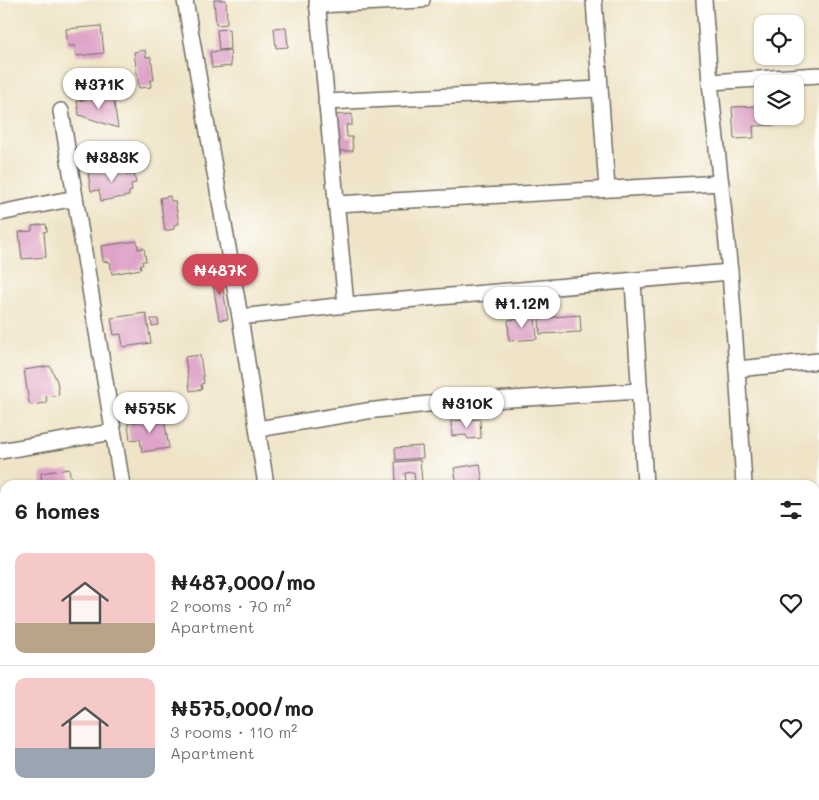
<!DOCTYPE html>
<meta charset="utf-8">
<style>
body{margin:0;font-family:Mali,sans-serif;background:#f6f6f6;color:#222;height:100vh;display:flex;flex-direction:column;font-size:19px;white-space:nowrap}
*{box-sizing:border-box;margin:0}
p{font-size:16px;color:#767676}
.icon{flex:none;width:28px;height:28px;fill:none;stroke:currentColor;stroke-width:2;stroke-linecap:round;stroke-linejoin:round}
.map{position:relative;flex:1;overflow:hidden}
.drawer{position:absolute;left:0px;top:480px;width:820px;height:320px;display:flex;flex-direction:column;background:#fff;border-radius:15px 15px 0 0;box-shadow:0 1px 4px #0004}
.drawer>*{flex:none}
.controls{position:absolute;left:754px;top:15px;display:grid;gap:10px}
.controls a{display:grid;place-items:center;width:50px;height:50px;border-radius:10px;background:#fff;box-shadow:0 1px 4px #0004;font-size:25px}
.price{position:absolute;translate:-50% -42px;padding:0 11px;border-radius:18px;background:#fff;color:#222;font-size:16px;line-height:32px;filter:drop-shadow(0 1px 2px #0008)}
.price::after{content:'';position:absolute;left:50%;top:30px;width:15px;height:11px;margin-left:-8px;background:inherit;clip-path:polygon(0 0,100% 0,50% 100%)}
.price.active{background:#d1495b;color:#fff}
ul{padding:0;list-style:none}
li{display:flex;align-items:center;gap:15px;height:125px;padding:0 15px}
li+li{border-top:1px solid #e0e0e0}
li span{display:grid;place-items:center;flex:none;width:140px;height:100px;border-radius:10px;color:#555}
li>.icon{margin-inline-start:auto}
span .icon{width:60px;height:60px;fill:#fffc;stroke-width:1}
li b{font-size:21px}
h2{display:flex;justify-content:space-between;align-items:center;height:60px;padding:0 15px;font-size:21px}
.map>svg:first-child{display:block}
</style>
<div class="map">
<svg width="819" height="800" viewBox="0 0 819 800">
<rect width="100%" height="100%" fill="#fdfcf7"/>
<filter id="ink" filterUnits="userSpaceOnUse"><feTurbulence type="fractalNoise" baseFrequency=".02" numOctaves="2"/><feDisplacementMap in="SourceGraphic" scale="10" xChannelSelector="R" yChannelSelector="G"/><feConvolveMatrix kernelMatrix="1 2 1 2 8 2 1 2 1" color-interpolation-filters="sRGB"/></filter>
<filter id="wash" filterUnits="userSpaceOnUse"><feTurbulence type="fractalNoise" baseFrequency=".0096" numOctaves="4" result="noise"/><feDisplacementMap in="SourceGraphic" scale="20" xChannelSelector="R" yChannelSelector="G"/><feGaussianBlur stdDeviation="1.12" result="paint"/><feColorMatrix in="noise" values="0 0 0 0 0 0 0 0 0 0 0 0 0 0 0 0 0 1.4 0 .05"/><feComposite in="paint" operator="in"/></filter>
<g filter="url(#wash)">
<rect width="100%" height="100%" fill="#efe4c7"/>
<g id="blocks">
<g fill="#dea3c7">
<path d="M214,0H226L227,24L216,25Z"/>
<path d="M101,26L104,53L76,56L75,46H68L66,29Z"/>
<path d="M286,27L288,47L276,48L274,28Z"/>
<path d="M229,29L230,49L219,50L217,30Z"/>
<path d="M145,50L146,57H151V59L150,61L152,63L154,80H150L151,87L139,88L134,52Z"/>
<path d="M230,50L231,66L212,68L210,52Z"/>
<path d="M113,96L118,128L79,115L77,101Z"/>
<path d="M762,106V116H779V125L753,126L754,138L734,139L732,107Z"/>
<path d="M352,114V125H346L347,137H352L353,151H337L336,115Z"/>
<path d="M126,167L127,175L134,174L136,183L131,184L132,191L129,192V196L101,201L99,190L91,191L88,173Z"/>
<path d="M170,196L171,201H175L179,224L174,225V229L165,231L160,198Z"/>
<path d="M46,224L47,231L44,232L46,257L22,259L19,232L32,231V226Z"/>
<path d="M137,241L138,249L144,248L146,261H142L143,265H140L141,269L112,274L110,262L103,261L101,246Z"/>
<path d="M220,271L228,319L219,320L211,272Z"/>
<path d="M146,313L151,343L123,347L121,334L114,335L111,318Z"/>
<path d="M580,315L581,332L540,334L539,318Z"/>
<path d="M535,317L537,339L509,341L508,320Z"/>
<path d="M151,319H158L159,325L152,326Z"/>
<path d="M200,355L204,383L201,384L202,389L190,391L185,357Z"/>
<path d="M50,366L57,381L59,395L46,397L47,403L31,405L29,402L24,370Z"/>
<path d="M164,418L169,448L142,452L140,439L130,440L128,423Z"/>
<path d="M480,419L481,438L468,439L466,435L452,436L451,421Z"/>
<path d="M422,446L423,458L396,460L395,448Z"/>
<path d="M420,460L422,482L415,483L414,472L405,473L406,481L396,482L395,462Z"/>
<path d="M480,464L483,485H457L454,468Z"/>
<path d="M69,469L72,485H42L41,473Z"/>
<path d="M0,750H4L5,778H0Z"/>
<path d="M341,795H362L363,800H342Z"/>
<path d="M391,795H410L411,800H392Z"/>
<path d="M438,795H477L478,797L463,800H439Z"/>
</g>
</g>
</g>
<g filter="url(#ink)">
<use href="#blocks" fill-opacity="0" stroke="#706c62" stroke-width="1"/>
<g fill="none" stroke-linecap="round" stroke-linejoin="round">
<defs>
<g id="minor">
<path d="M185,0L240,317L266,485"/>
<path d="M317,0L346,305"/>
<path d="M594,0L607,189"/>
<path d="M704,0L710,82L730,272L737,369L744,485"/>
<path d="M317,5L422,0"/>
<path d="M710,82L819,75"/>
<path d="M326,102L600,89"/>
<path d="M61,111L122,485"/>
<path d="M336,204L721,183"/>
<path d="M0,213L65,200H75"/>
<path d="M633,281L645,485"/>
<path d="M240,317L346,305L730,272"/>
<path d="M737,369L819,361"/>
<path d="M258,429L367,411L428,404L640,391"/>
<path d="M0,451L113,432"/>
<path d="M0,545L5,544"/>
<path d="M0,642L5,641"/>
<path d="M815,708L819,707"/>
<path d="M315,795L316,800"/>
<path d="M423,795L424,800"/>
<path d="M89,800L112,795"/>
<path d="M481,800L504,795"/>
</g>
</defs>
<use href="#minor" stroke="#706c62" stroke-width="18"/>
<use href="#minor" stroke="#fff" stroke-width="15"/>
</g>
</g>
</svg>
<div class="controls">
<a><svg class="icon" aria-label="locate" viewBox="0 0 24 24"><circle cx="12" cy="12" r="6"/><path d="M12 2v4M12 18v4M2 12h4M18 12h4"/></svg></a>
<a><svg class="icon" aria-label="layers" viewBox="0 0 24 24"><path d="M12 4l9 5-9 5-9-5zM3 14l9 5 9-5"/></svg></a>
</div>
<b class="price" style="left:99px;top:110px">₦371K</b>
<b class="price" style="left:112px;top:183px">₦383K</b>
<b class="price active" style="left:220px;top:296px">₦487K</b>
<b class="price" style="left:522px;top:329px">₦1.12M</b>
<b class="price" style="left:467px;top:429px">₦310K</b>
<b class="price" style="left:150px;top:434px">₦575K</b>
<section class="drawer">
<h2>6 homes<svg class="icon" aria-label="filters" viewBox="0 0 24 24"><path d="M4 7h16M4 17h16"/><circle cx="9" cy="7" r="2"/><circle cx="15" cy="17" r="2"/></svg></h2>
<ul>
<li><span style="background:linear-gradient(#f6c9c9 70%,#b9a48a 0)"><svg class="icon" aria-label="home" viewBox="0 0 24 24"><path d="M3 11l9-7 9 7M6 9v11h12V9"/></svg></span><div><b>₦487,000/mo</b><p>2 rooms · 70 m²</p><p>Apartment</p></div><svg class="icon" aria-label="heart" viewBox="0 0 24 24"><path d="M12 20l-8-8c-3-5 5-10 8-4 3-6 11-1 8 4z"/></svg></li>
<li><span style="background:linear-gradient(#f6c9c9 70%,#9aa5b1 0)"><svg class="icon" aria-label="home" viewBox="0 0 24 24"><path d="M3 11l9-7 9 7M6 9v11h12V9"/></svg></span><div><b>₦575,000/mo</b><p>3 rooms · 110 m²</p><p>Apartment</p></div><svg class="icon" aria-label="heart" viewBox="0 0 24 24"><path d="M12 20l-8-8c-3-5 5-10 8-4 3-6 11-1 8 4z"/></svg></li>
</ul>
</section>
</div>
